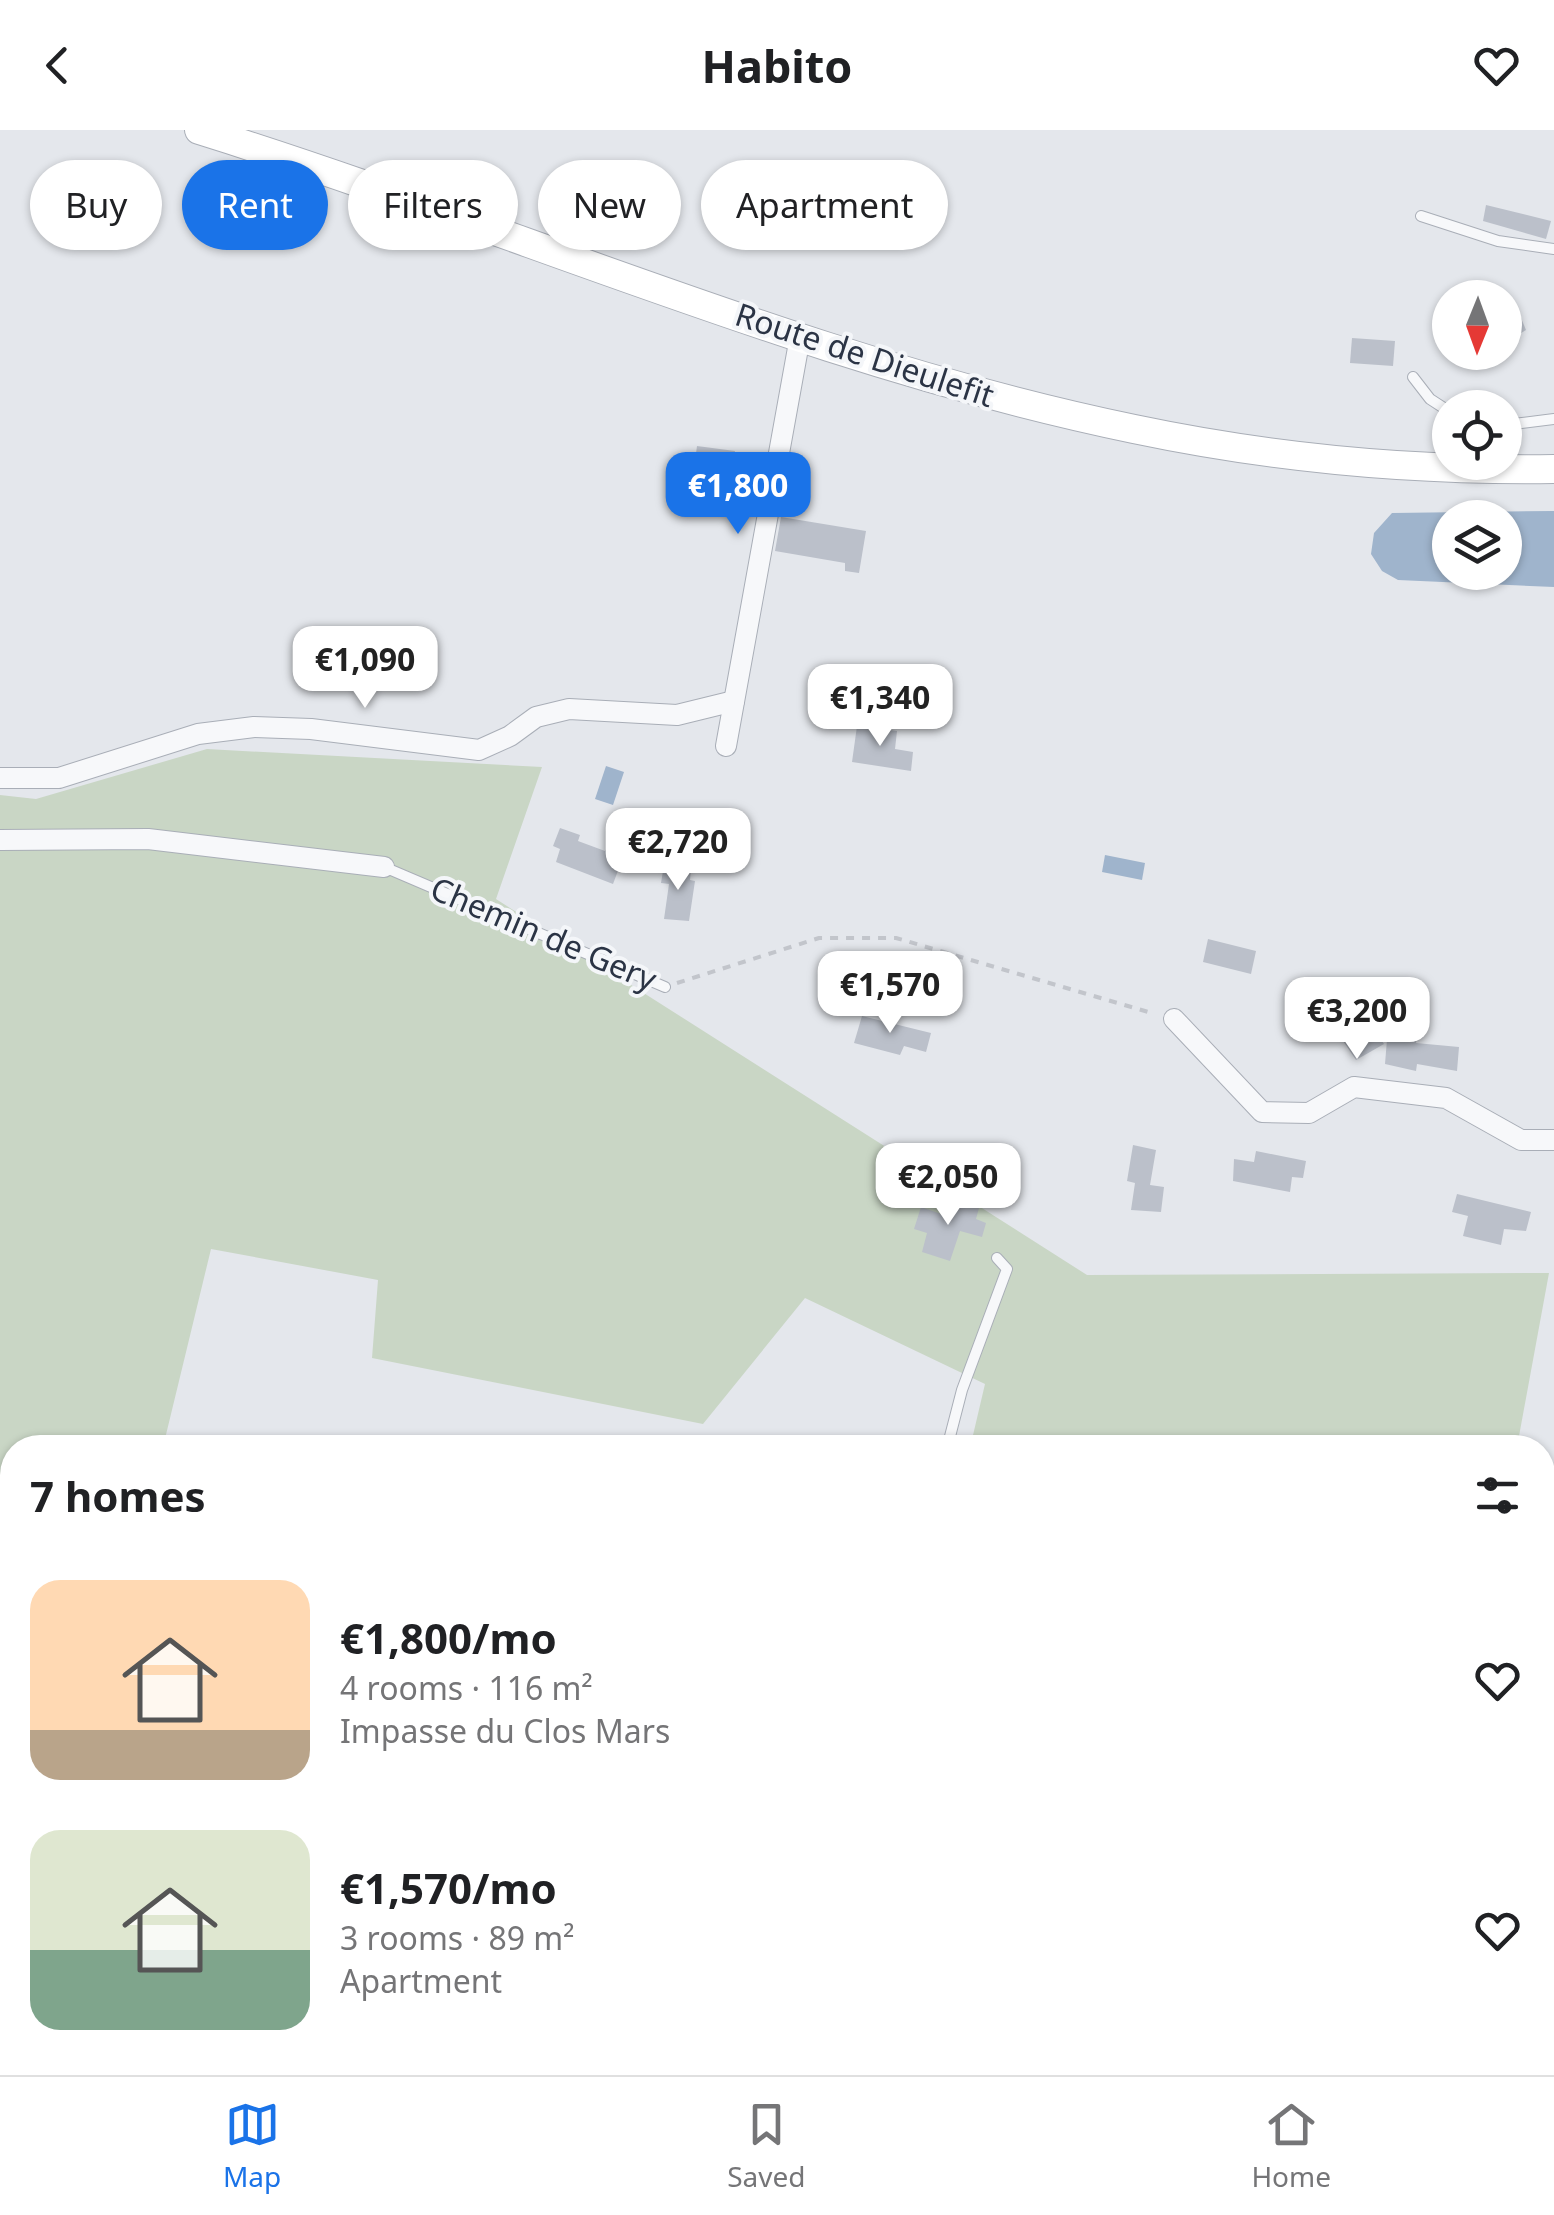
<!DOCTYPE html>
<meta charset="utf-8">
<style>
body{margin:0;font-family:"Noto Sans",sans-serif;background:#f2f2f2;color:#202124;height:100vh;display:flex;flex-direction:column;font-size:38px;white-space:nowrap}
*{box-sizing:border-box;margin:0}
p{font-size:32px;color:#757577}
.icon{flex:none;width:55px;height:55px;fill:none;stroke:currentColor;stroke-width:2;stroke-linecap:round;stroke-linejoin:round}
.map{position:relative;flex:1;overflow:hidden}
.drawer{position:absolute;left:0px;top:1305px;width:1555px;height:640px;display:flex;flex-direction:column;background:#fff;border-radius:40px 40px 0 0;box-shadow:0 2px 8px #0004}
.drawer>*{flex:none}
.top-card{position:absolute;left:30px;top:30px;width:1000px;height:90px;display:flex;gap:20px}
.needle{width:65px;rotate:181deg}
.buttons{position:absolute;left:1432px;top:150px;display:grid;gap:20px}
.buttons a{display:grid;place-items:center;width:90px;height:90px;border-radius:50%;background:#fff;box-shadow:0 2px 8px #0004;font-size:50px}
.price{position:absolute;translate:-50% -85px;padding:0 22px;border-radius:20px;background:#fff;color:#222;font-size:32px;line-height:65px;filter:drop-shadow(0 2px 5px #0008)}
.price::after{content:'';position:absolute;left:50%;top:60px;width:30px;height:22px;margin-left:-15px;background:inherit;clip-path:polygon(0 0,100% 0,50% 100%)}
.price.on{background:#1a73e8;color:#fff}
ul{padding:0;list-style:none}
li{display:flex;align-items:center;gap:30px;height:250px;padding:0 30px}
li span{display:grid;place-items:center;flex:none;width:280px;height:200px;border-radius:30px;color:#555}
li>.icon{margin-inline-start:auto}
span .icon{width:120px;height:120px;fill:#fffc;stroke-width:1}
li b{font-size:42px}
h2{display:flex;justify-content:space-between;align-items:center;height:120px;padding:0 30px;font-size:42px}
.chip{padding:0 35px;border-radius:45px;background:#fff;box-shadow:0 2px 8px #0004;font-size:35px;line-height:90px}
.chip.on{background:#1a73e8;color:#fff}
header{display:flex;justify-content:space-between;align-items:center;height:130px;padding:0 30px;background:#fff;font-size:45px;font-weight:700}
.menu{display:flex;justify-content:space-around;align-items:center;height:140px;border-top:2px solid #e0e0e0;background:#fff;font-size:28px;color:#757577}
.menu a{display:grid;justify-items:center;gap:5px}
.menu .on{color:#1a73e8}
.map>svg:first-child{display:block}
</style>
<header><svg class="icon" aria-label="back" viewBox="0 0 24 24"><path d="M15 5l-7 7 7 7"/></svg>Habito<svg class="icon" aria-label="heart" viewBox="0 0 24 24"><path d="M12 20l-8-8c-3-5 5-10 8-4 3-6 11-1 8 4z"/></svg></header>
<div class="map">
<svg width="1554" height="1945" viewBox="0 0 1554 1945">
<rect width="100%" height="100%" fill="#e4e7ec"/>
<g fill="#c9d6c5">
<path d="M207,619L542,637L496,769L1087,1145L1549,1143L1517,1317L970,1318L985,1254L805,1168L703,1294L372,1228L378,1150L211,1119L163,1317L12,1318V1419L0,1426V665L36,669Z"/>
<path d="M1542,1336L1554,1339V1583L1542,1582Z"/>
</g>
<g fill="#9fb4cc" fill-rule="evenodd">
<path d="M1554,381V457L1398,450L1382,441L1371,424L1374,403L1392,383ZM1450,388H1505V442H1450Z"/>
<path d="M606,636L624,642L613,675L595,669Z"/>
<path d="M1105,725L1145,733L1142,750L1102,742Z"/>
</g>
<g fill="#bbc0ca">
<path d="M1486,75L1551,91L1546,109L1483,91Z"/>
<path d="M1519,183L1526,200L1505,213V187Z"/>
<path d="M1352,208L1395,211L1393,236L1350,233Z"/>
<path d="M697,316L735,321L734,326L746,328L743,354L704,348L705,340L694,338Z"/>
<path d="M781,387L866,401L859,443L845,441V433L775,421Z"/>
<path d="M857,596L897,601L895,619L913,622L911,641L852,632Z"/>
<path d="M560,698L580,705L578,711L605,721L608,716L625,722L613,754L556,732L560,719L553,716Z"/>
<path d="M664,735L691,739L690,750L695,751L689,791L664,789L669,754L661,753Z"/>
<path d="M1208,809L1256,821L1251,844L1203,832Z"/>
<path d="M1363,884L1384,914L1356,930L1339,905L1360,909Z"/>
<path d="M862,886L931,903L926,922L904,916L900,925L854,913Z"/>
<path d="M1388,897L1417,907L1416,913L1459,917L1457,941L1417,934L1416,941L1385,934Z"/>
<path d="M1133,1015L1156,1020L1150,1055L1164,1057L1161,1082L1131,1080L1135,1053L1127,1051Z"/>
<path d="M1256,1021L1306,1031L1303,1048L1292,1047L1290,1062L1233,1051L1234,1029L1254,1032Z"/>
<path d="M1457,1064L1531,1082L1526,1101L1504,1099L1501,1115L1463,1106L1468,1086L1452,1082Z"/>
<path d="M950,1069L979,1078L976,1089L986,1093L982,1107L960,1101L950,1131L922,1122L927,1103L914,1099L921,1077L944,1085Z"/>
</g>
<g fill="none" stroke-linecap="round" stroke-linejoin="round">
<defs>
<g id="service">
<path d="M1421,86L1498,111L1554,119"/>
<path d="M1413,247L1430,269L1450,282"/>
<path d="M1505,295L1554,289"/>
<path d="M384,737L665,857"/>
<path d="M947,1318L962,1260L1007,1139L997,1128"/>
</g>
<g id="minor">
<path d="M726,616L800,207"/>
<path d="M0,648H59L198,604L254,597L311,599L479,620L510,606L536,587L569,579L677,585L734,571"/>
<path d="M0,710L148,709L384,737"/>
<path d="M1174,889L1262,982L1309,983L1354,957L1446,968L1521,1010H1554"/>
<path d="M1542,1550L1554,1552"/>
<path d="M0,1716L12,1687"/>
<path d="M472,1932L500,1939L576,1945"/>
<path d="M215,1945L249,1932"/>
</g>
<path id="secondary" d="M199,0C511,97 813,233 1134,299C1272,328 1413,341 1554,339"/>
</defs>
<use href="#service" stroke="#a9aeb7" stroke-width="12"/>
<use href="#minor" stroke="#a9aeb7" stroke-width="22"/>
<use href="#secondary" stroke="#a9aeb7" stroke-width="30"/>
<g stroke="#c2c5cb" stroke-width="4" stroke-dasharray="8 8" stroke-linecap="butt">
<path d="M677,853L819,808H896L1155,884"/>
<path d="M978,1945L981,1932"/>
<path d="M1302,1945L1305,1932"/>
</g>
<use href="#service" stroke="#f7f8fa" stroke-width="10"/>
<use href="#minor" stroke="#f7f8fa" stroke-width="20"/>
<use href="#secondary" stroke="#fff" stroke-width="28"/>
</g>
<g text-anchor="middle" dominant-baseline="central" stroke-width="8" stroke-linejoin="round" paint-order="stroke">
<g font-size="32" fill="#2b3445" stroke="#f4f6f9">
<text transform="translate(865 224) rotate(18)">Route de Dieulefit</text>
<text transform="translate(544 803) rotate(23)">Chemin de Gery</text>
</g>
</g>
</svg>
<div class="buttons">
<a><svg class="needle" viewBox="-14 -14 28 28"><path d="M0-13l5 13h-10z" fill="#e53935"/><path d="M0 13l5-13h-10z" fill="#757577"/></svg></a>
<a><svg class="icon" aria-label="locate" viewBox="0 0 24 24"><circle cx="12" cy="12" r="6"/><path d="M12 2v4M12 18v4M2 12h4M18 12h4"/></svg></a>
<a><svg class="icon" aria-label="layers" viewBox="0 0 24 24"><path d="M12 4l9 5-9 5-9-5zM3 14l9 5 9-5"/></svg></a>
</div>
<b class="price on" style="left:738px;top:407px">€1,800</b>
<b class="price" style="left:365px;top:581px">€1,090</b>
<b class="price" style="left:880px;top:619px">€1,340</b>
<b class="price" style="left:678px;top:763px">€2,720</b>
<b class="price" style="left:890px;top:906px">€1,570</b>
<b class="price" style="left:1357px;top:932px">€3,200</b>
<b class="price" style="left:948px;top:1098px">€2,050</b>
<div class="top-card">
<a class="chip">Buy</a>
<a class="chip on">Rent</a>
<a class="chip">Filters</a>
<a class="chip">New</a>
<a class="chip">Apartment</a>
</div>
<section class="drawer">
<h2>7 homes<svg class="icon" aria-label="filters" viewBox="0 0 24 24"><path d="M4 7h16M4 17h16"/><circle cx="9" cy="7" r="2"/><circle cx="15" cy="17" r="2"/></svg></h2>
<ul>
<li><span style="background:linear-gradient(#ffd9b3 75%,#b9a48a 0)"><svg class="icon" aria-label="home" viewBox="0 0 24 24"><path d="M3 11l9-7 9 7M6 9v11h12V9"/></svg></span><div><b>€1,800/mo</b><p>4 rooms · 116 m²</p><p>Impasse du Clos Mars</p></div><svg class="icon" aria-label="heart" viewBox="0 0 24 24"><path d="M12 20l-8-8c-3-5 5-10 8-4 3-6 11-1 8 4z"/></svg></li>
<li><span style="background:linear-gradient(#dfe7d0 60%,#7fa58c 0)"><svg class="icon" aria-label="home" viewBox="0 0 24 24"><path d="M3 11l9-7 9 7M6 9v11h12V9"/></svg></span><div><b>€1,570/mo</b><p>3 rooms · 89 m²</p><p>Apartment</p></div><svg class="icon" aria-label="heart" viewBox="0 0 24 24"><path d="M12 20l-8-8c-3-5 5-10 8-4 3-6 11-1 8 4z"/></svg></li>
</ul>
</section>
</div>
<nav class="menu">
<a class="on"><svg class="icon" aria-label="map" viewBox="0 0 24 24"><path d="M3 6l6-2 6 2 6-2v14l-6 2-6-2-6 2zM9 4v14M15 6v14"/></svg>Map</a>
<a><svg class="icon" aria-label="saved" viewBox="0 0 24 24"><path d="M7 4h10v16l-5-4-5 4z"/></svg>Saved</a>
<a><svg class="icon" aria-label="home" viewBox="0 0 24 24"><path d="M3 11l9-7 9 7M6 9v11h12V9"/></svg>Home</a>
</nav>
